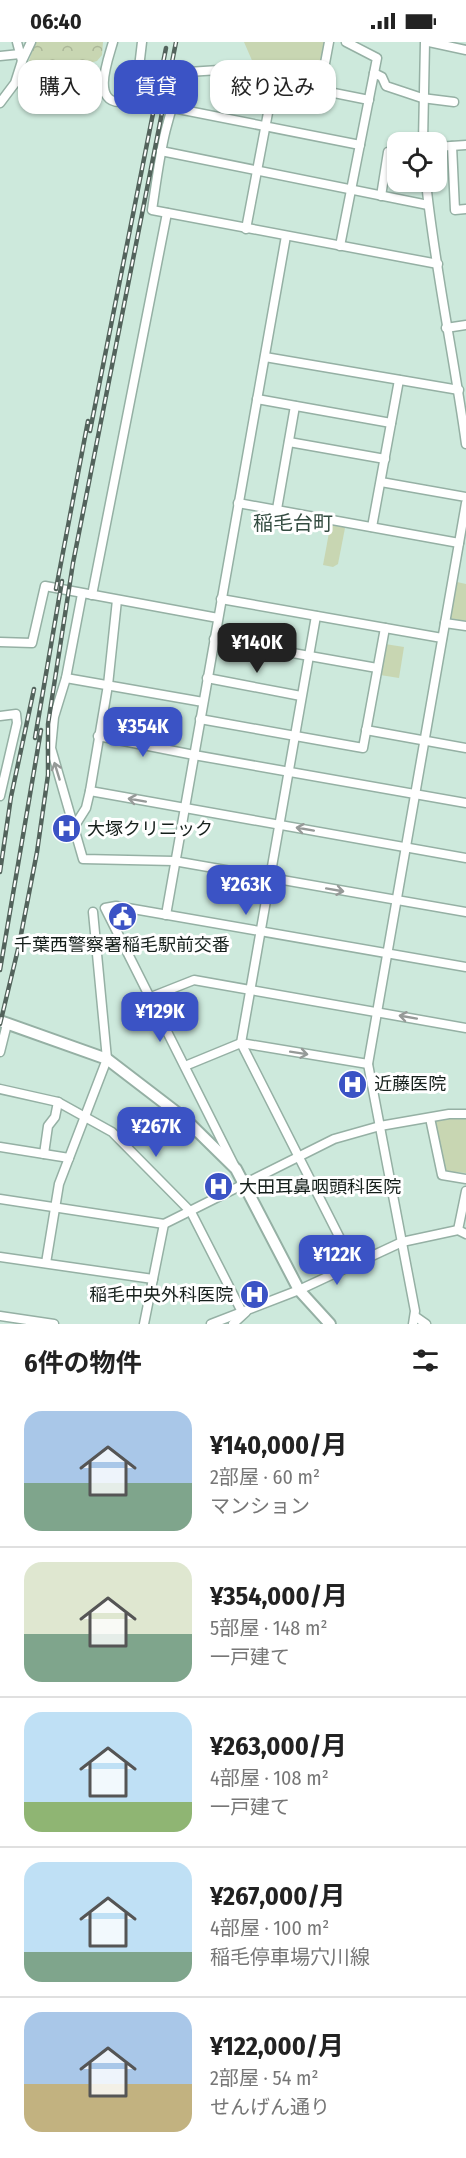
<!DOCTYPE html>
<html lang="ja">
<meta charset="utf-8">
<style>
body{margin:0;font-family:"Fira Sans Condensed","Noto Sans JP",sans-serif;background:#f2f2f2;color:#222;height:100vh;display:flex;flex-direction:column;font-size:22px;white-space:nowrap}
*{box-sizing:border-box;margin:0}
p{font-size:20px;color:#767676}
.icon{flex:none;width:33px;height:33px;fill:none;stroke:currentColor;stroke-width:2;stroke-linecap:round;stroke-linejoin:round}
.map{position:relative;height:1282px;overflow:hidden}
.sheet{display:flex;flex-direction:column;background:#fff;flex:1}
.sheet>*{flex:none}
.banner{position:absolute;left:18px;top:18px;width:430px;height:54px;display:flex;gap:12px}
.fabs{position:absolute;left:387px;top:90px;display:grid;gap:12px}
.fabs a{display:grid;place-items:center;width:60px;height:60px;border-radius:12px;background:#fff;box-shadow:0 2px 4px #0004;font-size:30px}
.price{position:absolute;translate:-50% -51px;padding:0 14px;border-radius:12px;background:#3b53c5;color:#fff;font-size:20px;line-height:39px;filter:drop-shadow(0 2px 3px #0008)}
.price::after{content:'';position:absolute;left:50%;top:36px;width:18px;height:14px;margin-left:-9px;background:inherit;clip-path:polygon(0 0,100% 0,50% 100%)}
.price.selected{background:#222;color:#fff}
ul{padding:0;list-style:none}
li{display:flex;align-items:center;gap:18px;height:150px;padding:0 24px}
li+li{border-top:2px solid #e0e0e0}
li span{display:grid;place-items:center;flex:none;width:168px;height:120px;border-radius:18px;color:#555}
li>.icon{margin-inline-start:auto}
span .icon{width:72px;height:72px;fill:#fffc;stroke-width:1}
li b{font-size:26px}
h2{display:flex;justify-content:space-between;align-items:center;height:72px;padding:0 24px;font-size:26px}
.chip{padding:0 21px;border-radius:18px;background:#fff;box-shadow:0 2px 4px #0004;font-size:21px;line-height:54px}
.chip.selected{background:#3b53c5;color:#fff}
.status{display:flex;justify-content:space-between;align-items:center;height:42px;padding:0 30px;background:#fff;direction:ltr}
.status svg{height:16px;fill:currentColor}
.map>svg:first-child{display:block}
</style>
<div class="status"><b>06:40</b><svg viewBox="0 0 49 12"><path d="M0 12V9h3v3zM5 12V6h3v6zM10 12V3h3v9zM15 12V0h3v12zM26 1h20v11H26zM47 4h2v5h-2z"/></svg></div>
<div class="map">
<svg width="466" height="1282" viewBox="0 0 466 1282">
<defs>
<pattern id="forest-crowns" width="20" height="18" patternUnits="userSpaceOnUse" patternTransform="scale(1.5)"><rect width="20" height="18" fill="#c8d6b2"/><path d="M2 6a3 3 0 1 1 6 0M12 15a3 3 0 1 1 6 0" fill="none" stroke="#abb798"/></pattern>
</defs>
<rect width="100%" height="100%" fill="#cde9dc"/>
<path fill="url(#forest-crowns)" d="M35,0H103L102,13L97,19L74,25L46,53L23,37Z"/>
<g fill="#c8d6b2">
<path d="M244,0H326L318,41L314,43L250,31L246,27L254,23Z"/>
<path d="M331,480L342,482L345,486L338,522L333,525L323,523Z"/>
<path d="M457,540L466,542V580L450,576Z"/>
<path d="M385,602L404,605L399,636L380,633Z"/>
<path d="M466,1075V1131L444,1129L433,1080L436,1077Z"/>
</g>
<g fill="none" stroke-linecap="round" stroke-linejoin="round">
<defs>
<g id="minor">
<path d="M113,0C109,15 91,60 120,60C128,60 131,57 136,51L142,0"/>
<path d="M429,0L466,8"/>
<path d="M0,14L20,12"/>
<path d="M22,19L31,0"/>
<path d="M374,31L382,35L386,44L422,56L454,60"/>
<path d="M320,48L329,0"/>
<path d="M369,58L219,28L188,30C164,71 159,122 152,168L438,222"/>
<path d="M0,61L15,41L22,19L17,0"/>
<path d="M173,66L360,103"/>
<path d="M423,100L425,0"/>
<path d="M452,104L455,168L466,167"/>
<path d="M436,105L466,103"/>
<path d="M161,109L428,163"/>
<path d="M426,140C435,228 454,314 466,402"/>
<path d="M381,154L388,110L398,112"/>
<path d="M246,187L274,39"/>
<path d="M340,204L377,16L346,0"/>
<path d="M446,286L466,283"/>
<path d="M265,315L459,348"/>
<path d="M257,357L391,381"/>
<path d="M289,400L385,417"/>
<path d="M381,440L466,455"/>
<path d="M238,461L459,501"/>
<path d="M277,467L295,364"/>
<path d="M372,485L399,338"/>
<path d="M82,552L66,636L54,675L51,706L83,817L174,819L466,870"/>
<path d="M92,553L167,171"/>
<path d="M221,557L442,596"/>
<path d="M316,574L241,1001L353,1222"/>
<path d="M445,581L466,584"/>
<path d="M214,597L377,626"/>
<path d="M0,600L32,601L45,544L218,576"/>
<path d="M66,636L203,660"/>
<path d="M207,636L301,654"/>
<path d="M0,674L16,672L17,681L0,754"/>
<path d="M200,677L363,706L385,586"/>
<path d="M366,688L466,706"/>
<path d="M98,694L194,713L466,761"/>
<path d="M90,749L466,816"/>
<path d="M74,785L86,766L90,749L108,643L117,558"/>
<path d="M166,873L286,194"/>
<path d="M151,955L194,938L466,986"/>
<path d="M0,1010L7,982"/>
<path d="M185,1024L241,1001L368,1022"/>
<path d="M0,1047L58,1060L112,1090L191,1170L242,1270"/>
<path d="M430,1076L442,1133L466,1137"/>
<path d="M0,1105L69,1116"/>
<path d="M44,1112L48,1084L55,1075L58,1060"/>
<path d="M234,1123L105,866L116,864L466,925"/>
<path d="M0,1157L164,1182L334,1097L380,1084L449,1072H466"/>
<path d="M458,1188L466,1149"/>
<path d="M0,1215L153,1237"/>
<path d="M46,1221L59,1142L107,1017L93,870"/>
<path d="M0,1274L54,1282"/>
<path d="M416,1275L426,1282"/>
<path d="M144,1282L164,1182"/>
<path d="M211,1282L299,1248L402,1200L458,1188L466,1192"/>
<path d="M233,1282L246,1270"/>
<path d="M413,1282L415,1269L368,1022L466,461"/>
</g>
<path id="major" d="M0,979L107,1017L184,1076L236,1127L299,1248L330,1282"/>
</defs>
<use href="#minor" stroke="#95b0a4" stroke-width="11"/>
<use href="#major" stroke="#95b0a4" stroke-width="14"/>
<use href="#minor" stroke="#fff" stroke-width="8"/>
<use href="#major" stroke="#fff" stroke-width="10"/>
<defs>
<g id="rail">
<path d="M90,389L166,6"/>
<path d="M56,547L88,379"/>
<path d="M35,696L62,539"/>
<path d="M0,830L11,755L34,647"/>
<path d="M0,928L41,688"/>
<path d="M0,982L19,903L37,810L48,733V682L73,521L176,0"/>
</g>
</defs>
<use href="#rail" stroke="#53635c" stroke-width="4.5"/>
<use href="#rail" stroke="#fff" stroke-width="2" stroke-dasharray="7" stroke-linecap="butt"/>
</g>
<defs><path id="oneway-shaft" d="M-6 0H5M1.5-3L5.5 0L1.5 3" fill="none" stroke-width="1.6" stroke-linecap="round" stroke-linejoin="round" transform="scale(1.5)"/></defs>
<g stroke="#969a98">
<use href="#oneway-shaft" transform="translate(57 729) rotate(-107)"/>
<use href="#oneway-shaft" transform="translate(137 758) rotate(-170)"/>
<use href="#oneway-shaft" transform="translate(305 787) rotate(-170)"/>
<use href="#oneway-shaft" transform="translate(335 848) rotate(10)"/>
<use href="#oneway-shaft" transform="translate(408 975) rotate(-170)"/>
<use href="#oneway-shaft" transform="translate(299 1011) rotate(9)"/>
</g>
<defs>
<symbol id="hospital-disc" viewBox="-11 -11 22 22"><circle r="9.5" fill="#3b53c5" stroke="#fff"/><path d="M-5-5h3v3.5h4V-5h3V5h-3V1.5h-4V5h-3Z" fill="#fff"/></symbol>
<symbol id="civic-disc" viewBox="-11 -11 22 22"><circle r="9.5" fill="#3b53c5" stroke="#fff"/><path d="M-.6-6.5H3V-4.5H.6V-3L4-1V1h2V6H-6V1h2V-1L-.6-3ZM-1.2 2.5V6h2.4V2.5Z" fill="#fff"/></symbol>
</defs>
<g fill-rule="evenodd">
<use href="#hospital-disc" x="50" y="770" width="33" height="33"/>
<use href="#civic-disc" x="106" y="858" width="33" height="33"/>
<use href="#hospital-disc" x="336" y="1026" width="33" height="33"/>
<use href="#hospital-disc" x="202" y="1128" width="33" height="33"/>
<use href="#hospital-disc" x="238" y="1236" width="33" height="33"/>
</g>
<g text-anchor="middle" dominant-baseline="central" stroke-width="6" stroke-linejoin="round" paint-order="stroke">
<g font-size="18" fill="#151f1b" stroke="#fff" text-anchor="start">
<text x="87" y="787">大塚クリニック</text>
<text x="122" y="903" text-anchor="middle">千葉西警察署稲毛駅前交番</text>
<text x="374" y="1042">近藤医院</text>
<text x="239" y="1145">大田耳鼻咽頭科医院</text>
<text x="233" y="1253" text-anchor="end">稲毛中央外科医院</text>
</g>
<g font-size="20" fill="#344c41" stroke="#fff">
<text x="293" y="481">稲毛台町</text>
</g>
</g>
</svg>
<div class="fabs">
<a><svg class="icon" aria-label="locate" viewBox="0 0 24 24"><circle cx="12" cy="12" r="6"/><path d="M12 2v4M12 18v4M2 12h4M18 12h4"/></svg></a>
</div>
<b class="price selected" style="left:257px;top:632px">¥140K</b>
<b class="price" style="left:143px;top:716px">¥354K</b>
<b class="price" style="left:246px;top:874px">¥263K</b>
<b class="price" style="left:160px;top:1001px">¥129K</b>
<b class="price" style="left:156px;top:1116px">¥267K</b>
<b class="price" style="left:337px;top:1244px">¥122K</b>
<div class="banner">
<a class="chip">購入</a>
<a class="chip selected">賃貸</a>
<a class="chip">絞り込み</a>
</div>
</div>
<section class="sheet">
<h2>6件の物件<svg class="icon" aria-label="filters" viewBox="0 0 24 24"><path d="M4 7h16M4 17h16"/><circle cx="9" cy="7" r="2"/><circle cx="15" cy="17" r="2"/></svg></h2>
<ul>
<li><span style="background:linear-gradient(#a9c7e8 60%,#7fa58c 0)"><svg class="icon" aria-label="home" viewBox="0 0 24 24"><path d="M3 11l9-7 9 7M6 9v11h12V9"/></svg></span><div><b>¥140,000/月</b><p>2部屋 · 60 m²</p><p>マンション</p></div></li>
<li><span style="background:linear-gradient(#dfe7d0 60%,#7fa58c 0)"><svg class="icon" aria-label="home" viewBox="0 0 24 24"><path d="M3 11l9-7 9 7M6 9v11h12V9"/></svg></span><div><b>¥354,000/月</b><p>5部屋 · 148 m²</p><p>一戸建て</p></div></li>
<li><span style="background:linear-gradient(#bfe0f5 75%,#8fb573 0)"><svg class="icon" aria-label="home" viewBox="0 0 24 24"><path d="M3 11l9-7 9 7M6 9v11h12V9"/></svg></span><div><b>¥263,000/月</b><p>4部屋 · 108 m²</p><p>一戸建て</p></div></li>
<li><span style="background:linear-gradient(#bfe0f5 75%,#7fa58c 0)"><svg class="icon" aria-label="home" viewBox="0 0 24 24"><path d="M3 11l9-7 9 7M6 9v11h12V9"/></svg></span><div><b>¥267,000/月</b><p>4部屋 · 100 m²</p><p>稲毛停車場穴川線</p></div></li>
<li><span style="background:linear-gradient(#a9c7e8 60%,#c2b280 0)"><svg class="icon" aria-label="home" viewBox="0 0 24 24"><path d="M3 11l9-7 9 7M6 9v11h12V9"/></svg></span><div><b>¥122,000/月</b><p>2部屋 · 54 m²</p><p>せんげん通り</p></div></li>
</ul>
</section>
